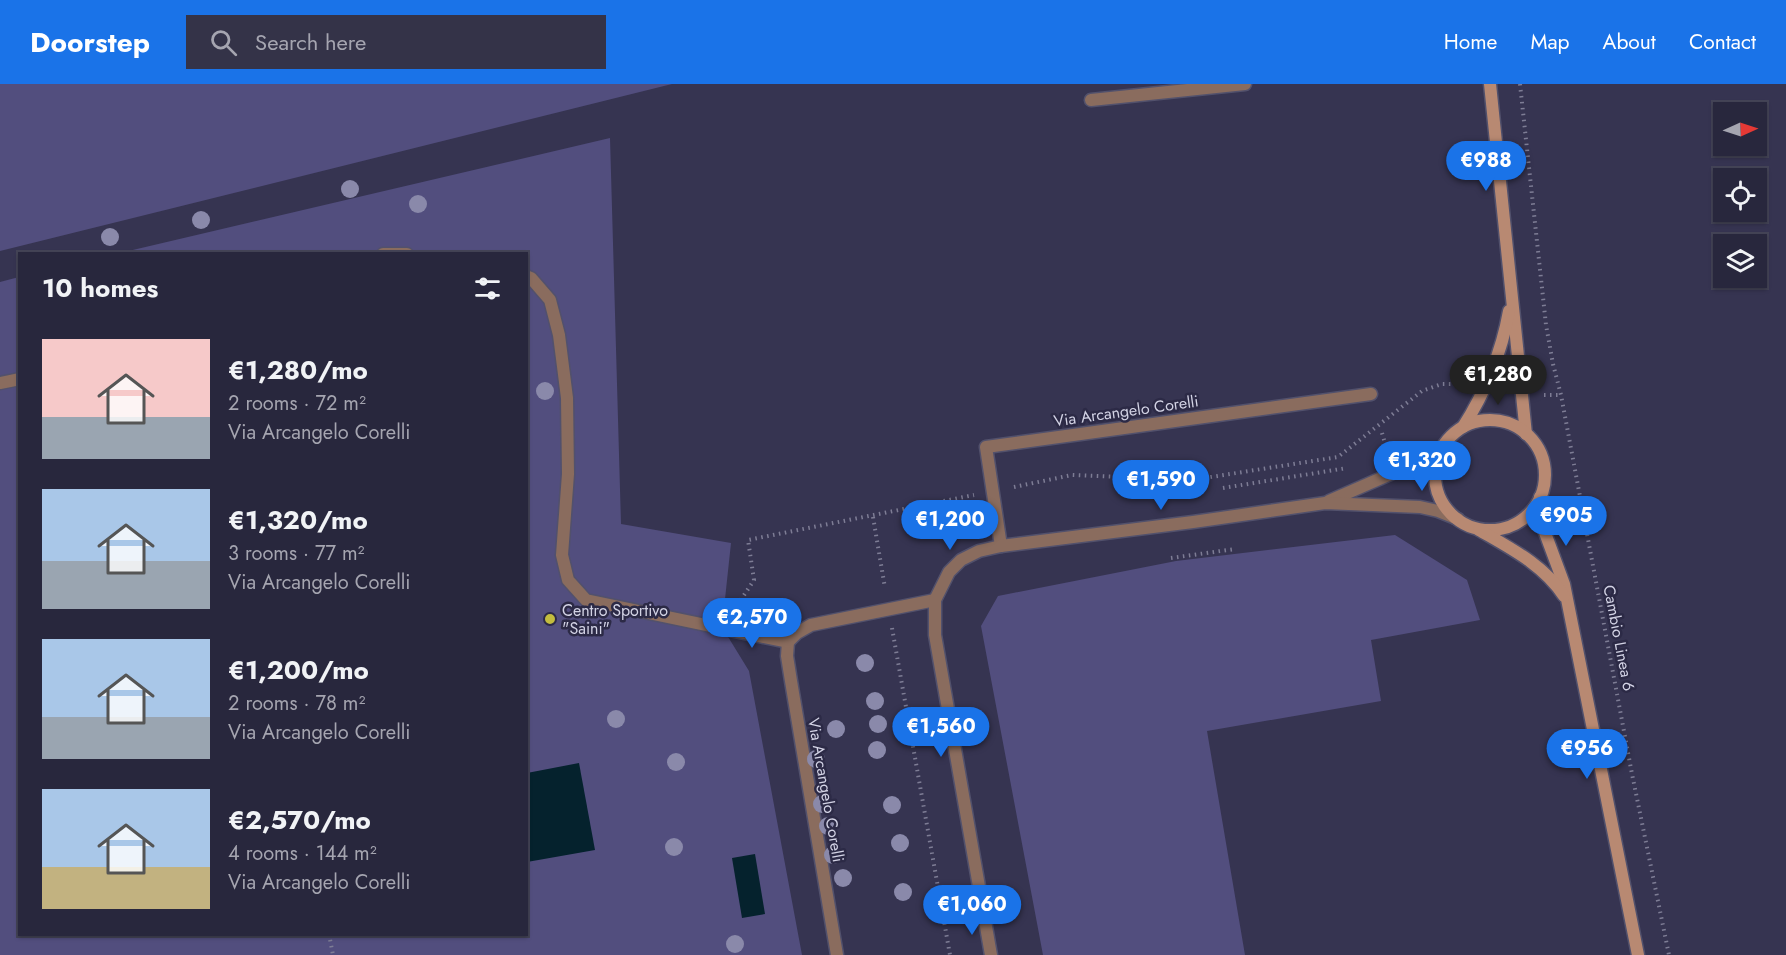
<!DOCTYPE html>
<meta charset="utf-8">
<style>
body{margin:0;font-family:Jost,sans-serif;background:#343348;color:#f1f3f6;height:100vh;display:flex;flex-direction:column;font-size:22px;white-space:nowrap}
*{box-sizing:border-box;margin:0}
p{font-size:20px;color:#a5a5b0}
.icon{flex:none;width:33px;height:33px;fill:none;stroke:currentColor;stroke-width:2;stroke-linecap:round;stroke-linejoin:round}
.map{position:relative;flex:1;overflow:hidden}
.sheet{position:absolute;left:18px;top:168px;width:510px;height:684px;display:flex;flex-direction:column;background:#28273d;border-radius:0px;box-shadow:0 2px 4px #0004,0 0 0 2px #444457}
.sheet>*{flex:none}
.needle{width:39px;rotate:87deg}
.buttons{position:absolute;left:1713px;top:18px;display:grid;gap:12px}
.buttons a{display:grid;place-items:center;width:54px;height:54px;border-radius:0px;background:#28273d;box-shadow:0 2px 4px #0004,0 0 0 2px #444457;font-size:30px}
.price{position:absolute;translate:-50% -51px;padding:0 14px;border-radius:21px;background:#1a73e8;color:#fff;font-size:20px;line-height:39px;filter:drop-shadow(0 2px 3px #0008)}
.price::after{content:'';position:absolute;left:50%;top:36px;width:18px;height:14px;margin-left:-9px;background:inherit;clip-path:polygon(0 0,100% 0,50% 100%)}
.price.on{background:#222;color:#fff}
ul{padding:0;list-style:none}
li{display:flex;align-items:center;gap:18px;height:150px;padding:0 24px}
li span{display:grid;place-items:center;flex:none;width:168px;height:120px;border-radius:0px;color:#555}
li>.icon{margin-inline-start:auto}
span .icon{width:72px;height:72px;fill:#fffc;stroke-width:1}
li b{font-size:26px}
h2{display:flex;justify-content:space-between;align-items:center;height:72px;padding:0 24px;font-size:26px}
header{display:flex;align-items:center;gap:36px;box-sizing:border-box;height:84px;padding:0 30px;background:#1a73e8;color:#fff}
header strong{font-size:28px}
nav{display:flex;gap:33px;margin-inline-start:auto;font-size:21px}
.search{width:420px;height:54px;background:#343348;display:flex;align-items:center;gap:15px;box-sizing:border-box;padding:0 21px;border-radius:0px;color:#a5a5b0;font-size:22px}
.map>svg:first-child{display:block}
</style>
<header>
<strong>Doorstep</strong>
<div class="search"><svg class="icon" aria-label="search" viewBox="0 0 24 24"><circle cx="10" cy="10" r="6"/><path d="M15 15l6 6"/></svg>Search here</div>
<nav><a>Home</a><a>Map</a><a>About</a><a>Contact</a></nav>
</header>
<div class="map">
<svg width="1786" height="871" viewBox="0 0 1786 871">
<rect width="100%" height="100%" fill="#363451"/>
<g fill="#524e7e">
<path d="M0,0H672L0,167Z"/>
<path d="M610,54L621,440L731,459L722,543L749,587L802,871H0V198L19,193L20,850H526V170L120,169Z"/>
<path d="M1395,451L1467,496L1480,536L1371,556L1381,617L1207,647L1245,871H1043L981,542L998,512L1176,477Z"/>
</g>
<g fill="#05222d">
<path d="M579,679L595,766L527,778V689Z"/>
<path d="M755,770L765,830L742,834L732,774Z"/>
</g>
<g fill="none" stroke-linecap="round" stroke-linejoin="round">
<defs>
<g id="lane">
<path d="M1091,16L1245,0"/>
<path d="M1001,462L986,363L1371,310"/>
<path d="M788,558L787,572L791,597L837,871"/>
</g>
<g id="street">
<path d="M383,170H407"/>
<path d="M526,192L531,194L550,216L559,251L567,314L568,390L562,471L568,496L586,516L788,558L797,549L811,541L935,516"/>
<path d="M0,299L20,295"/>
<path d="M1329,417L1441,368"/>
<path d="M991,871L935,551V516L949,488L961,476L979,467L1001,462L1193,438L1325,419L1420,423L1438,427L1458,435"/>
</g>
<g id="secondary">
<path d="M1490,0L1526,350"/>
<circle cx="1490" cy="391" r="55"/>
<path d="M1463,343C1485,309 1502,267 1509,227"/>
<path d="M1540,413L1544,446L1564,500L1638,871"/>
<path d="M1479,446C1510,464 1544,481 1564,512"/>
</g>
</defs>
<use href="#lane" stroke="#52516c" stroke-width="15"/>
<use href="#street" stroke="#52516c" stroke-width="15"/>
<use href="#secondary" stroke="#52516c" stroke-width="15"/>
<g stroke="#7e7d95" stroke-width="4" stroke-dasharray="1.5 4.5" stroke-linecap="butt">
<path d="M1520,0L1546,241L1553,280L1561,311L1632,690L1669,871"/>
<path d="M1544,311H1561"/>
<path d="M1382,349L1388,369"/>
<path d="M1014,403L1072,391L1192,396L1338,373L1422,307L1442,300H1462"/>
<path d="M1223,404L1347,384"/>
<path d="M873,433L885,504"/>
<path d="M1171,474L1235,465"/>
<path d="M734,526L754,496L748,456L974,411"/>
<path d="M892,544L950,871"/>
<path d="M329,850L333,871"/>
</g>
<use href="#lane" stroke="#8a6c5e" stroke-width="12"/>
<use href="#street" stroke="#8a6c5e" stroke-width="12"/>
<use href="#secondary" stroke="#b88972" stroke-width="12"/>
</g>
<g fill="#8a89aa">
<circle cx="350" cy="105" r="9"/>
<circle cx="418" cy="120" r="9"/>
<circle cx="201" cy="136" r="9"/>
<circle cx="110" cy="153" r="9"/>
<circle cx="545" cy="307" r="9"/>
<circle cx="865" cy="579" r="9"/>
<circle cx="875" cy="617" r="9"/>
<circle cx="616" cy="635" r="9"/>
<circle cx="878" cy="640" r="9"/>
<circle cx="836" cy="645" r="9"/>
<circle cx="877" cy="666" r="9"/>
<circle cx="816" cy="675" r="9"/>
<circle cx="676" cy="678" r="9"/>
<circle cx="822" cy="720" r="9"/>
<circle cx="892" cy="721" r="9"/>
<circle cx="828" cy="742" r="9"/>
<circle cx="900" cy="759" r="9"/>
<circle cx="674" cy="763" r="9"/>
<circle cx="833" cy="771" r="9"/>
<circle cx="843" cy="794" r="9"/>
<circle cx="903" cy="808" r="9"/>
<circle cx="735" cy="860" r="9"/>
</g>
<circle fill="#c3bd3e" stroke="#2c2a46" stroke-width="2" cx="550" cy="535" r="6"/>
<g text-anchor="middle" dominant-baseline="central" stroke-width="5" stroke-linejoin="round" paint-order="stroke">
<g font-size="16" fill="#d3d3e5" stroke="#2c2a46">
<text transform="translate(1126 327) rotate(-8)">Via Arcangelo Corelli</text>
<text transform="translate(1619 554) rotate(79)">Cambio Linea 6</text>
<text transform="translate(826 706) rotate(80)">Via Arcangelo Corelli</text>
</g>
<g font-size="16" fill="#d3d3e5" stroke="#2c2a46" text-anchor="start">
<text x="562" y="526">Centro Sportivo<tspan x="562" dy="18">"Saini"</tspan></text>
</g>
</g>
</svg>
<div class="buttons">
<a><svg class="needle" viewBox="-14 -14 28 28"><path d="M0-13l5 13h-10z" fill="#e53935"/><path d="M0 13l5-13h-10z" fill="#a5a5b0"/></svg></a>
<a><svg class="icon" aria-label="locate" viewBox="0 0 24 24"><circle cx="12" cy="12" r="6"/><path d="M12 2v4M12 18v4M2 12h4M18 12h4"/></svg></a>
<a><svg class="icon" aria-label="layers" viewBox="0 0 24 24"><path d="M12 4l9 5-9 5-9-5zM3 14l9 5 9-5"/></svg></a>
</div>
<b class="price" style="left:1486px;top:108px">€988</b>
<b class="price on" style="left:1498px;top:322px">€1,280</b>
<b class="price" style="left:1422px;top:408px">€1,320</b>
<b class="price" style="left:1161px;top:427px">€1,590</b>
<b class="price" style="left:1566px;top:463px">€905</b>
<b class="price" style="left:950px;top:467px">€1,200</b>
<b class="price" style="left:752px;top:565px">€2,570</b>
<b class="price" style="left:941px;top:674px">€1,560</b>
<b class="price" style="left:1587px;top:696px">€956</b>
<b class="price" style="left:972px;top:852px">€1,060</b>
<section class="sheet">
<h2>10 homes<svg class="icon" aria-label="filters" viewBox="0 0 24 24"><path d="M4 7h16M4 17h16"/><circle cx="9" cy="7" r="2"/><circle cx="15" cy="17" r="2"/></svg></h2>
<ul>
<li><span style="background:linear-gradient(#f6c9c9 65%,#9aa5b1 0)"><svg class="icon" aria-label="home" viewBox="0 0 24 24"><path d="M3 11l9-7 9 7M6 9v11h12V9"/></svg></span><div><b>€1,280/mo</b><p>2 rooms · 72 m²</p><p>Via Arcangelo Corelli</p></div></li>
<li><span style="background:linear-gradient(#a9c7e8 60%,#9aa5b1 0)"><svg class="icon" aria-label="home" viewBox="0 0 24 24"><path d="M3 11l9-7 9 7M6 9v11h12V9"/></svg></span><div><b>€1,320/mo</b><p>3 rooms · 77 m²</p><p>Via Arcangelo Corelli</p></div></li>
<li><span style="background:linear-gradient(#a9c7e8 65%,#9aa5b1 0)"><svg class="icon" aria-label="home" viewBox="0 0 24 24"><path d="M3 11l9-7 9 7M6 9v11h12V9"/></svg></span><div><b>€1,200/mo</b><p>2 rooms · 78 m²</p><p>Via Arcangelo Corelli</p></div></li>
<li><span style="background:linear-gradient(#a9c7e8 65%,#c2b280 0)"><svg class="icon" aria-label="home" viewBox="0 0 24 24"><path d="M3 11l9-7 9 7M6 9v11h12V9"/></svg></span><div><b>€2,570/mo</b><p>4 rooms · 144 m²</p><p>Via Arcangelo Corelli</p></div></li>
</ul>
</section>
</div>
